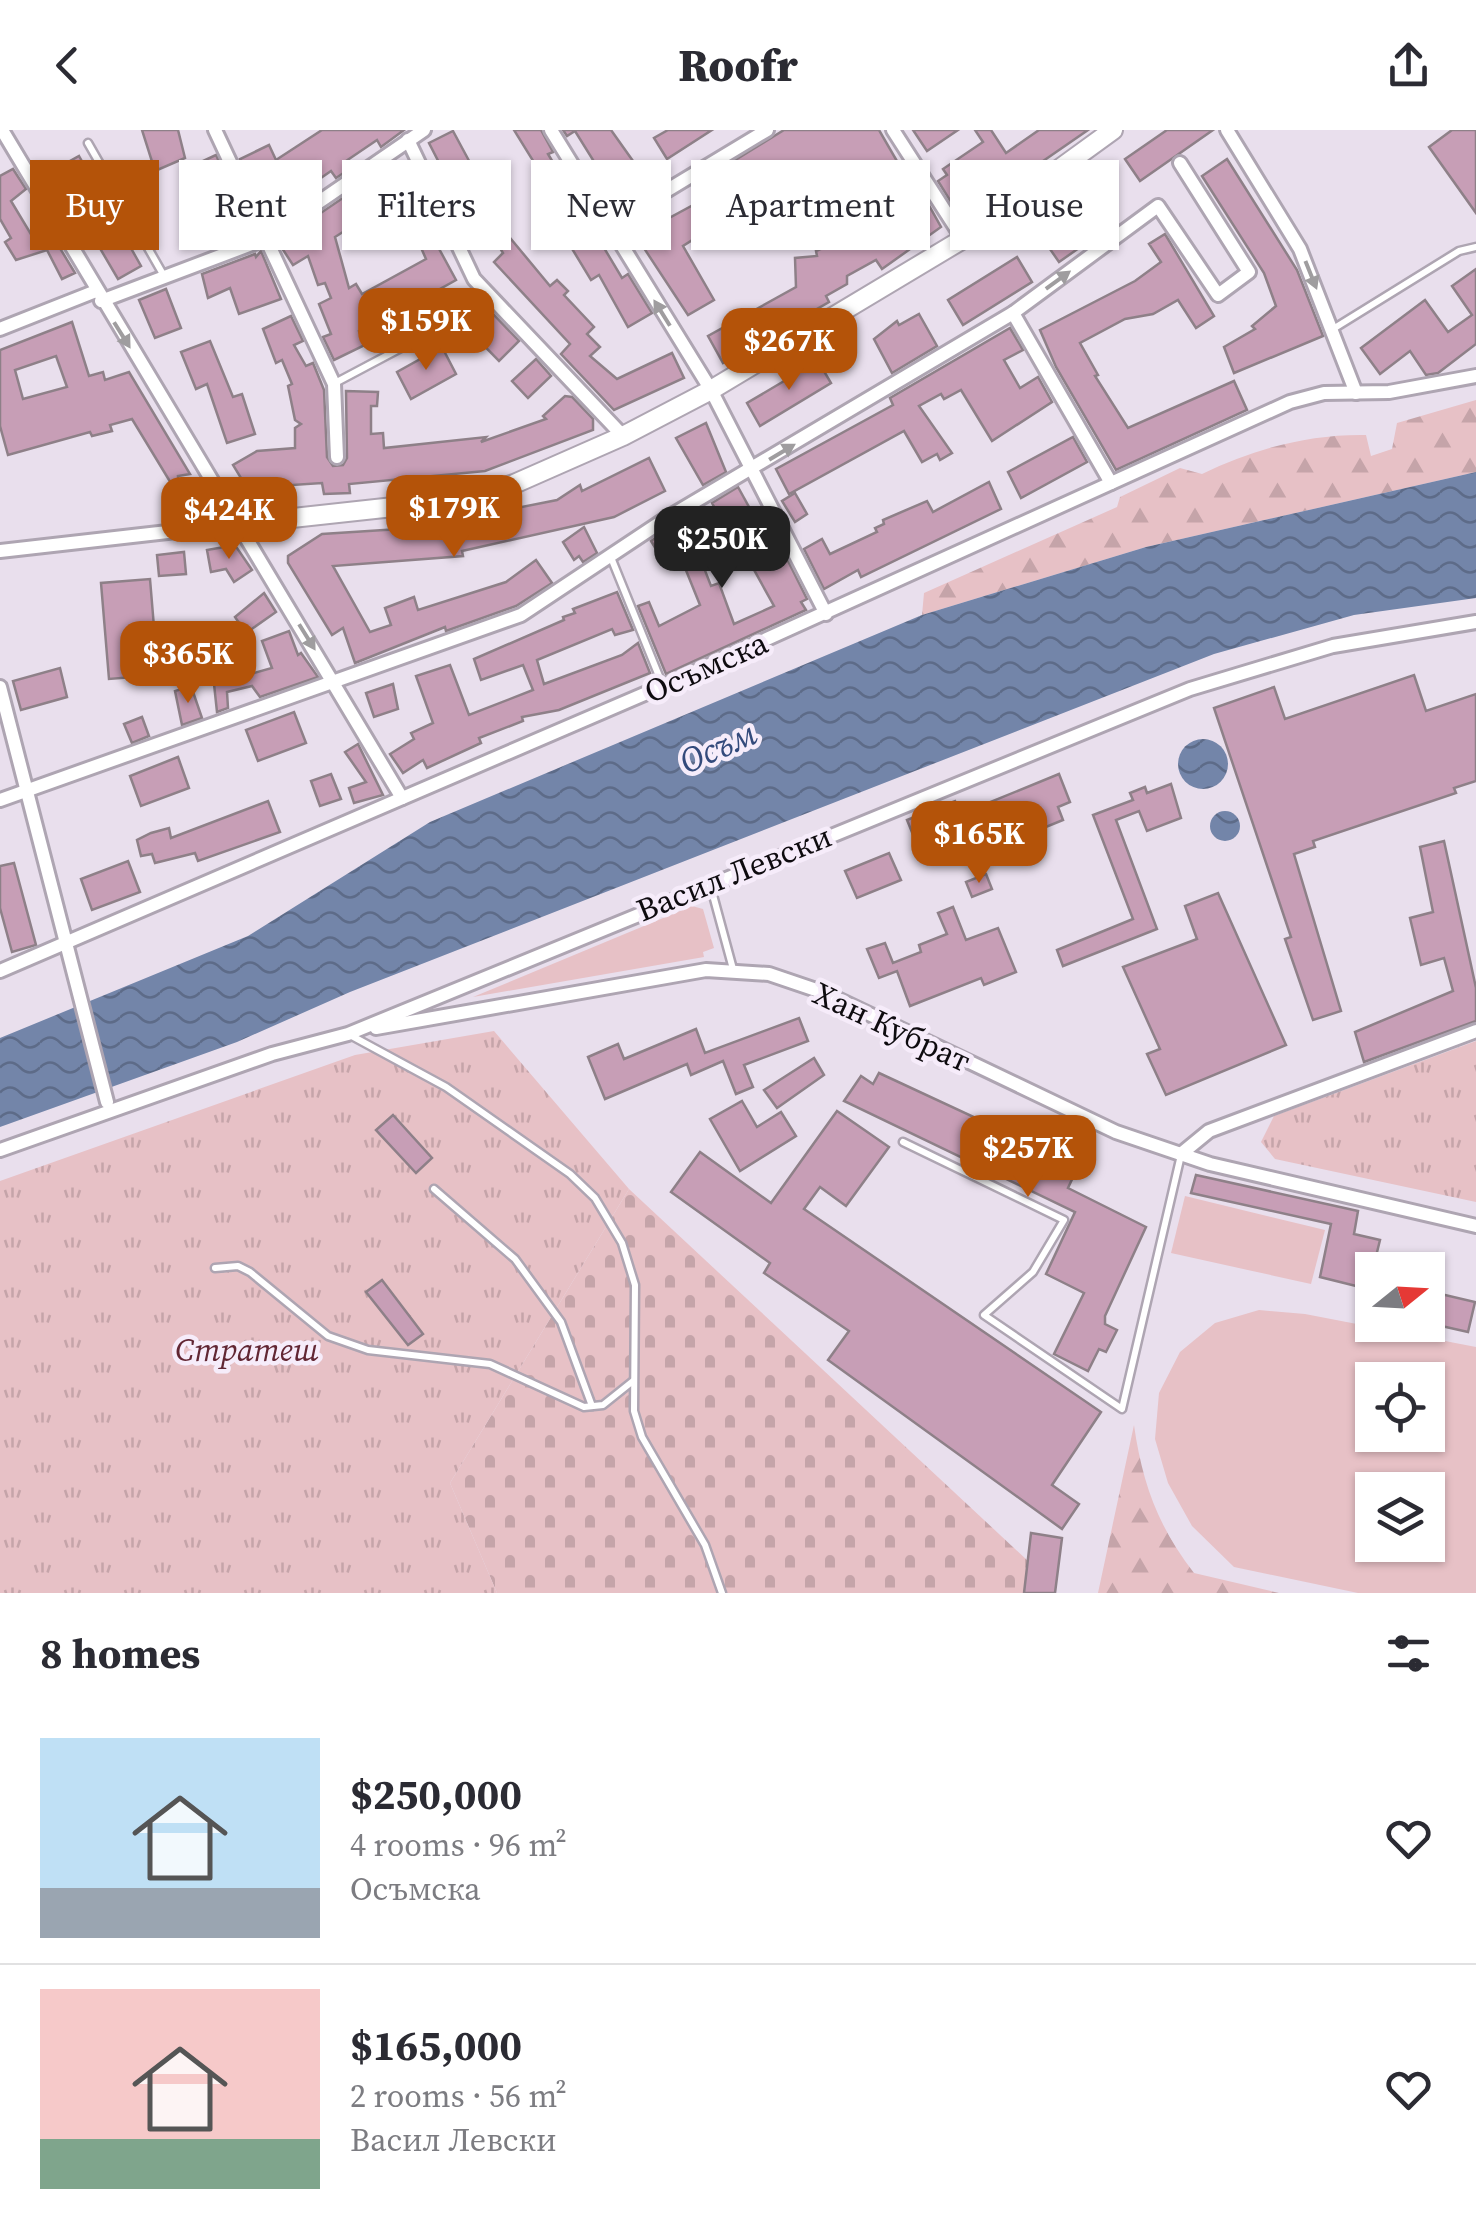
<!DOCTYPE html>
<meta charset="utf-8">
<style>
body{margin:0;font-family:"Source Serif 4",serif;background:#f7f7f7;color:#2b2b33;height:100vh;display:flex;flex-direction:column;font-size:38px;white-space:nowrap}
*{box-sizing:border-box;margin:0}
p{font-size:32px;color:#7c7c81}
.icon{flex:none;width:55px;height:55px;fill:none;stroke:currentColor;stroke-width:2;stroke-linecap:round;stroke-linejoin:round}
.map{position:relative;height:1463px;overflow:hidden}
.panel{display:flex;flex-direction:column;background:#fff;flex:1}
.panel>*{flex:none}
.guide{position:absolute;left:30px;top:30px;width:1418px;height:90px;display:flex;gap:20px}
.needle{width:65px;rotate:72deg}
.buttons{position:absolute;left:1355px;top:1122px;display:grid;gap:20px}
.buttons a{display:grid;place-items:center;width:90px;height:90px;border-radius:0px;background:#fff;box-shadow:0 2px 8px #0004;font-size:50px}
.price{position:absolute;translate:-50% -85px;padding:0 22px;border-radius:20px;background:#b45309;color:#fff;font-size:32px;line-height:65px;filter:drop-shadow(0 2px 5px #0008)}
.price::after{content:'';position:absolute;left:50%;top:60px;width:30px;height:22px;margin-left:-15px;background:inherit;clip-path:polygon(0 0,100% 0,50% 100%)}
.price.active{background:#222;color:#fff}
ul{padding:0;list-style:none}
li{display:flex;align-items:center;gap:30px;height:250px;padding:0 40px}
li+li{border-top:2px solid #e1e1e2}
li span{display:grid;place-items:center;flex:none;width:280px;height:200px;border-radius:0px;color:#555}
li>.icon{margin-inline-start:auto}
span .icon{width:120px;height:120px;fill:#fffc;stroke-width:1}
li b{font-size:42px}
h2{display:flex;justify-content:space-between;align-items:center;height:120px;padding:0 40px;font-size:42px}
.pill{padding:0 35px;border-radius:0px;background:#fff;box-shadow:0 2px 8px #0004;font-size:35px;line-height:90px}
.pill.active{background:#b45309;color:#fff}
header{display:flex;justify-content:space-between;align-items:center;height:130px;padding:0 40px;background:#fff;font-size:45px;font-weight:800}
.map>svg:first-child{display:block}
</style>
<header><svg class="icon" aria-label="back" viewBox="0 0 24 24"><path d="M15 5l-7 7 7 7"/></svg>Roofr<svg class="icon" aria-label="share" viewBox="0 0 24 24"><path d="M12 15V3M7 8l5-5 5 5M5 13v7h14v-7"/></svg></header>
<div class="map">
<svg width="1476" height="1463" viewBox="0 0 1476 1463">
<defs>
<pattern id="forest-firs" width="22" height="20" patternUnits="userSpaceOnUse" patternTransform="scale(2.5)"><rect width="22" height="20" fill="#e7c1c6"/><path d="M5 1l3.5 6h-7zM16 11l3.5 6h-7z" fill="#c5a4a9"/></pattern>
<pattern id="cemetery-stones" width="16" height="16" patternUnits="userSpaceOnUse" patternTransform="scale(2.5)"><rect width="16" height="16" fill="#e7c1c6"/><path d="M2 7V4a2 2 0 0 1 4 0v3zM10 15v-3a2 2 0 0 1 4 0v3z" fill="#c5a4a9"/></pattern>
<pattern id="park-tufts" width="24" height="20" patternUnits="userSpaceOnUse" patternTransform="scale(2.5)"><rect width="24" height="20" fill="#e7c1c6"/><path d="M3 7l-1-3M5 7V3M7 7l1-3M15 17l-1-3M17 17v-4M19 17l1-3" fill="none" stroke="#c5a4a9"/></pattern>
<pattern id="water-waves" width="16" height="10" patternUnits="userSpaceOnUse" patternTransform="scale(2.5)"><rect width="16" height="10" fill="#7385a9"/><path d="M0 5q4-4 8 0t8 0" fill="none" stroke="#5d6b88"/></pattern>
</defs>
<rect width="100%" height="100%" fill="#e9dfed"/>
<g fill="#e7c1c6" fill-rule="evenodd">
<path d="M692,776L703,779L714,818L703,822L704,827L473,867Z"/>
<path d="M1185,1066L1325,1100L1311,1154L1171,1123Z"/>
<path d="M1259,1180L1305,1184L1476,1217V1463H1358L1234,1437L1192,1396L1168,1353L1155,1309L1159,1263L1180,1222L1215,1193ZM1428,1250V1305H1372V1250ZM1372,1360H1428V1415H1372Z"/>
</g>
<g fill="url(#forest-firs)">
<path d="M1476,270V342L1146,417L922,485L924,463L1117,377L1120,367L1180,338L1202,344C1254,319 1308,304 1366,305L1371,326L1392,319L1397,293Z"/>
<path d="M1134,1295C1142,1352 1158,1397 1194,1443L1279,1463H1098Z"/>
</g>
<path fill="url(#cemetery-stones)" d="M629,1059L1028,1431L1024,1463H497L450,1353Z"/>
<g fill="url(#park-tufts)">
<path d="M494,901L629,1059L450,1353L497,1463H0V1051L355,925Z"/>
<path d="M1476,911V1072L1275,1029L1261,1012L1274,986Z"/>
</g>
<g fill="url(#water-waves)">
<path d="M1476,342V468L1354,485L1214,524L350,862L237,912L0,997V908L248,806L430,692L922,485L1146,417Z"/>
<circle cx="1203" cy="634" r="25"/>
<circle cx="1225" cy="696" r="15"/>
</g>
<g fill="#c79eb6" stroke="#8e8088" stroke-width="2.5" fill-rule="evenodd">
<path d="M142,0H178L185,28L155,41Z"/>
<path d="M322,0H404L381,17L377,10L346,31L351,38L336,48L331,41L305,59L310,66L276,89L267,87L258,68L259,44L249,49L240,29L269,15L276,30Z"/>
<path d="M514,0H541L553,22L548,24L622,148L628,144L652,183L628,197L599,145L591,150L548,79L556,72L545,75L534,57L545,50Z"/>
<path d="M563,0H611L650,55L613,78L601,58L608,54L575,1L567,6Z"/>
<path d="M668,0H712L667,29L654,8Z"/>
<path d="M784,0H879L901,38L881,57L869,39L841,56L856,78L833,95L876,93L877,105L888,98L890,102L910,89L907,84L926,70L941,97L882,139L876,130L847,146V154L826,166L829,172L723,233L708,206L796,157L795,128L817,126L816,121L825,117H847L794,42L764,60L756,47L708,81L716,95L683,116L714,170L688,185L636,106L706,68L698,53Z"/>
<path d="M913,0H958L927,21Z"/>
<path d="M975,0H991L1006,23L1039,0H1088L978,76L968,61L951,72L938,51L947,45L943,39L983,12Z"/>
<path d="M1167,0H1213L1140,51L1125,29Z"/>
<path d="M1452,0H1476V83L1429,17Z"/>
<path d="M453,1L503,94L479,105L454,49L449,52L429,13Z"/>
<path d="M216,25L247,93L248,105L229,112L224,100L229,98L219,76L215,78L192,36Z"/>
<path d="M79,26L141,136L118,149L54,40Z"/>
<path d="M1227,29L1297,140L1323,206L1234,243L1224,217L1255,199L1252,196L1276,176L1264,143L1202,46Z"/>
<path d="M403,34L417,55L335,107L349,158L356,154L362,164L426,129L407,86L428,76L445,111L437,115L456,150L420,170L417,164L365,192L367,197L359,201L365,215L334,230L323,207L331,204L319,174L331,168L325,153L318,155L308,126L293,135L278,112L362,55L365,59Z"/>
<path d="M13,39L26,59L11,71L35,111L41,109L32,92L41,87L75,143L62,149L47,120L16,130L5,112L11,108L0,89V46Z"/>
<path d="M1082,78L1099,104L1059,132L1041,106Z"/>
<path d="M1165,104L1214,186L1196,198L1178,170L1153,184L1125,189L1080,213L1098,245L1095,246L1128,298L1234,251L1247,280L1116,340L1056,237L1040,200L1135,151L1161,132L1149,114Z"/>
<path d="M511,109L550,156L557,150L568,161L564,165L594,197L587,204L600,217L590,226L617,249L672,223L684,248L614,280L561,224L570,214L494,132L503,123L500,118Z"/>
<path d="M261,121L281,169L239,184L230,158L208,168L202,144L255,124L256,127Z"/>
<path d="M1017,127L1032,152L963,195L948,170Z"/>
<path d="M1476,139V214L1438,243L1426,245L1410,221L1380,244L1361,218L1425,170L1448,202L1472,185L1452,156Z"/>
<path d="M166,159L181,198L155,208L139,170Z"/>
<path d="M470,160L519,211L499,231L449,180Z"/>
<path d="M919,184L937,216L892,243L874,209L897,191L899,195Z"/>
<path d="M291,186L303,211L294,215L306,236L313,233L324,260L327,327L333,336L343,335L347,328L346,261L378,262L377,276H371V304L383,303L384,318L486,307L481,312L546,289L543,286L565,266L572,267L593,289V300L485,341L349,354L350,363L324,364L322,353L247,358L233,335L257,321L295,318V298L301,294L295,290L288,256L292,254L282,230L276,233L263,199Z"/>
<path d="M72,192L89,246L103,242L105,250L129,242L190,344L178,346L180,368L132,289L110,295L112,301L92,306L90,302L8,325L0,296V220ZM56,226L67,257L23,269L15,240Z"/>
<path d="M1010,198L1023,220L1004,230L1020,258L1038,247L1052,272L992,311L961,260L944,269L941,264L919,276L952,323L940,330L937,324L922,332L904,301L789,364L776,339L893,275L890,268Z"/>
<path d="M210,211L233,267L242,264L255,304L227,313L207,254L196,259L181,222Z"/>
<path d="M442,217L456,244L411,269L397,242Z"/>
<path d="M536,229L551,246L528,268L512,251Z"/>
<path d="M818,231L831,253L760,296L747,273Z"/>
<path d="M706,293L726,342L703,355L676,308Z"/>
<path d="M1073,307L1087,332L1021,368L1008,342Z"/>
<path d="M649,328L665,361L614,387L462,421L463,426L333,436L370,502L391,495L385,478L414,467L418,480L506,452L536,430L552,453L516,476L446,501L445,497L355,533L343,498L332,505L288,433V426L322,404L415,398L557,370L580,355L582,361Z"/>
<path d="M989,352L1001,379L861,447L858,440L824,459L804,419L822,409L830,424L877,402L875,398L884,394L883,390L927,371L933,382Z"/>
<path d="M738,357L780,433L787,429L807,469L801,472L806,480L666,544L638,476L649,472L659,496L700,475L675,413L659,424L651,411L672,396L685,389L711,456L719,453L734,494L774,476L727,391L723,393L712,373Z"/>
<path d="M795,363L807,384L795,392L782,371Z"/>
<path d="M584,397L597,423L583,432L579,426L574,430L563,412Z"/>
<path d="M230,416L237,418L252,440L234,452L226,439L211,442L207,420Z"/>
<path d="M184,422L186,444L159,446L157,425Z"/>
<path d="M150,449L158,545L109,549L101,453Z"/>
<path d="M617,462L633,500L615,505L612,499L537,530L544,554L622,525L638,513L650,543L559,580L522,587L523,591L479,608L481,613L427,638L423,630L403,643L390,624L414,609L411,603L433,593L416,546L450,535L469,585L533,560L523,535L481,550L474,529L564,490L563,487L575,483L573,479Z"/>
<path d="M264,463L276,482L246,503L235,487Z"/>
<path d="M289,501L298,525L301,523L318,547L260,567L252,556L227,562L228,578L217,582L214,554L272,538L262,511Z"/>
<path d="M60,538L67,567L21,580L13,551Z"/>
<path d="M1414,545L1426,581L1476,564V651L1454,658L1456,663L1313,711L1315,717L1294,724L1341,881L1313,890L1285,809L1291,807L1214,578L1274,557L1285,589Z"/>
<path d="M393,554L398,579L374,587L366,563Z"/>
<path d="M191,556L202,588L182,595L175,561Z"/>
<path d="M294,582L306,613L258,631L246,600Z"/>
<path d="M142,587L149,606L132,613L124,594Z"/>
<path d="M358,614L383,665L354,673L349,658L366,652L345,622Z"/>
<path d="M178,627L189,658L141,676L130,646Z"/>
<path d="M331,644L341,669L320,676L311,651Z"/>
<path d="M1059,644L1070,672L1058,677L1063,690L994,718L983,692L973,696L966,682Z"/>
<path d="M1171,654L1181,688L1147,701L1139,681L1116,690L1157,799L1063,836L1057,820L1133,789L1093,685L1133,670L1130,663L1145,657L1147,663Z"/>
<path d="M268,671L280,702L198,731L195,723L155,733L152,724L141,726L137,710L151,703L169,698L171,708Z"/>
<path d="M955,671L964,692L916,712L907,690Z"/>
<path d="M1444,711L1476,858V891L1364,932L1355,902L1453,861L1444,828L1421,835L1410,788L1433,782L1420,717Z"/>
<path d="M889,723L901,750L857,768L845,741Z"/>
<path d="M128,731L140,762L92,780L81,749Z"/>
<path d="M14,733L36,815L12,822L0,778V736Z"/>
<path d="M986,744L992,759L972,767L966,752Z"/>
<path d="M1218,763L1286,915L1166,965L1147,924L1160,919L1123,837L1197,809L1185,776Z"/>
<path d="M953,777L966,810L998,798L1016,842L984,855L981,848L910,876L897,841L879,848L867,819L885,813L893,833L921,822L919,815L947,804L938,783Z"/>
<path d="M799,888L808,911L744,935L753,957L736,964L723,931L691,945L687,934L605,969L588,927L618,914L624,929L696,899L705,923Z"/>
<path d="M814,928L824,945L777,978L764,960Z"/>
<path d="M879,943L1053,1024L1065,1000L1090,1011L1068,1058L1146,1097L1105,1186V1194L1117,1200L1106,1222L1099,1219L1088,1241L1054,1224L1084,1163L1046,1144L1075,1082L844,971L861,946L873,954Z"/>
<path d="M742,971L757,997L781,982L796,1006L740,1041L710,989Z"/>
<path d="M837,981L889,1017L846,1076L820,1057L804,1079L1101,1282L1052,1355L1079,1374L1062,1399L828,1230L849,1201L764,1143L770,1133L671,1062L700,1022L771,1073Z"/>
<path d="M393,985L432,1028L416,1043L376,1000Z"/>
<path d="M1196,1045L1358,1081L1354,1104L1380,1110L1368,1159L1320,1147L1331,1094L1191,1063Z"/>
<path d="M382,1150L423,1204L408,1215L366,1162Z"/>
<path d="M1428,1161L1475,1172L1468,1202L1428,1193Z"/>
<path d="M1031,1403L1062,1408L1055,1463H1024Z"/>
</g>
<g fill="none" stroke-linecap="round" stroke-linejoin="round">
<defs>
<g id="lane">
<path d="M88,13L164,146"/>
<path d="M1333,199L1459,121L1476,117"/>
<path d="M335,253L433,201"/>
<path d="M610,425L663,556"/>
<path d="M710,754L733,839"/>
<path d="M350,905L446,957L570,1044L595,1068L622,1113L635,1155L634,1281L642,1307L705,1415L722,1463"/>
<path d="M903,1012L1064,1090L1033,1142L984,1185L1122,1279L1181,1025"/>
<path d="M434,1059L515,1129L561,1192L592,1276"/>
<path d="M215,1138L238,1136L250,1142L328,1206L368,1220L490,1234L584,1277L603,1275L633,1251"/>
</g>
<g id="street">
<path d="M2,0L402,668"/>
<path d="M215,0L334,254L337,327"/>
<path d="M551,0L711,260L826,484"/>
<path d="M893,0L963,109"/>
<path d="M1227,0L1300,119L1356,263"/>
<path d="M408,10L474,149L623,306"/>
<path d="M608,96L767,0"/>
<path d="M101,171L265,109L424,0"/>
<path d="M1013,183L1111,353"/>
<path d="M0,199L96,161"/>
<path d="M0,421L238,394"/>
<path d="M0,557L107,972"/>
<path d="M0,670L521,485L667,388L1013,183L1158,76L1218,165L1249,142L1180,33"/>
<path d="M0,841L663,556L1290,272L1324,263L1389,262L1476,246"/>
<path d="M376,898L706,840L769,844L825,863L1116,1002L1210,1034L1476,1096"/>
<path d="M0,1020L272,924L348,904L1190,559L1333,516L1476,492"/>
<path d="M1181,1024L1209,1001L1476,901"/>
</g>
<path id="secondary" d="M238,394L467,369L514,354L623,306L711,260L963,109L1113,0"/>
</defs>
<use href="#lane" stroke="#aea5b2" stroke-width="11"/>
<use href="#street" stroke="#aea5b2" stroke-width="18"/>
<use href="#secondary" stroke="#aea5b2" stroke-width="22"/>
<use href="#lane" stroke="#fff" stroke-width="6"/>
<use href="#street" stroke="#fff" stroke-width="12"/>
<use href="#secondary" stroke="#fff" stroke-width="18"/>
</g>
<defs><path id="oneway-solid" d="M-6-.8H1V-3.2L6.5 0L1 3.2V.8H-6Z" transform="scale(2.5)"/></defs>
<g fill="#9f9d9f">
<use href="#oneway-solid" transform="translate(1311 145) rotate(68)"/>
<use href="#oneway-solid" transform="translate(1058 150) rotate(-36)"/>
<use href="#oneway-solid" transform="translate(662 183) rotate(-122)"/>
<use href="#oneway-solid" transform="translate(122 205) rotate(58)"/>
<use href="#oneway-solid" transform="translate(782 322) rotate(-31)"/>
<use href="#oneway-solid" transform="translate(307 507) rotate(58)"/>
</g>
<g text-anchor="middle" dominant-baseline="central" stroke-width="9" stroke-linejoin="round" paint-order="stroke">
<g font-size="32" fill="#0e0b0f" stroke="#f6ecfa">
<text transform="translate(706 537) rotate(-24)">Осъмска</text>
<text transform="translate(734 743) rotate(-22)">Васил Левски</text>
<text transform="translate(892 897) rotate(25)">Хан Кубрат</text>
</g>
<g font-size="32" font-style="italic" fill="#612633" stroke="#f6ecfa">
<text x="247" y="1220">Стратеш</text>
</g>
<g font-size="35" font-style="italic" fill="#334a7b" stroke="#f6ecfa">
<text transform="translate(718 617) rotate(-24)">Осъм</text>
</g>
</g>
</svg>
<div class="buttons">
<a><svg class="needle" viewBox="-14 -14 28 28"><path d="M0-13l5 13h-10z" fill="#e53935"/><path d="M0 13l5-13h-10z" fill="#7c7c81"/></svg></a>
<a><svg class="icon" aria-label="locate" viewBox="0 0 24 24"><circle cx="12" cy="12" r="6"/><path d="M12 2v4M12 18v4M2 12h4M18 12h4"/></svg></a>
<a><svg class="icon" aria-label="layers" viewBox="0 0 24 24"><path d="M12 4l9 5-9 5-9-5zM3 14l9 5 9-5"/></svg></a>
</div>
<b class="price" style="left:426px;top:243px">$159K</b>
<b class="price" style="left:789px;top:263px">$267K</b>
<b class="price" style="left:454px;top:430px">$179K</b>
<b class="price" style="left:229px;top:432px">$424K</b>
<b class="price active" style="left:722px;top:461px">$250K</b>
<b class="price" style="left:188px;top:576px">$365K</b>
<b class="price" style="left:979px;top:756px">$165K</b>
<b class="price" style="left:1028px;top:1070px">$257K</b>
<div class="guide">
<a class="pill active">Buy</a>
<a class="pill">Rent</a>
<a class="pill">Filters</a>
<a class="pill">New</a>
<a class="pill">Apartment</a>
<a class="pill">House</a>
</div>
</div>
<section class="panel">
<h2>8 homes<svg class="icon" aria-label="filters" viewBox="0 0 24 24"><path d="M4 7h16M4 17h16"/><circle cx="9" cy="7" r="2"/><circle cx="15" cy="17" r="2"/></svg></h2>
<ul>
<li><span style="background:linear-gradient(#bfe0f5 75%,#9aa5b1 0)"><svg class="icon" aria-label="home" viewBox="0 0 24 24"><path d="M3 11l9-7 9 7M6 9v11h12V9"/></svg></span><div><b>$250,000</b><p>4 rooms · 96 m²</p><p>Осъмска</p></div><svg class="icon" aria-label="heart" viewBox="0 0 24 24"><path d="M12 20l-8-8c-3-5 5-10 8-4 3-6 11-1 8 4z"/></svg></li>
<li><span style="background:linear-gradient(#f6c9c9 75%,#7fa58c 0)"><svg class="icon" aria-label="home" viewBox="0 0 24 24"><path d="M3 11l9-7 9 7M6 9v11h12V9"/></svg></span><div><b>$165,000</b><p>2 rooms · 56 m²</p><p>Васил Левски</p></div><svg class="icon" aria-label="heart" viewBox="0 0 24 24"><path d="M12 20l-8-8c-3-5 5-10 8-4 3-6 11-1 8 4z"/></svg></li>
</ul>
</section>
